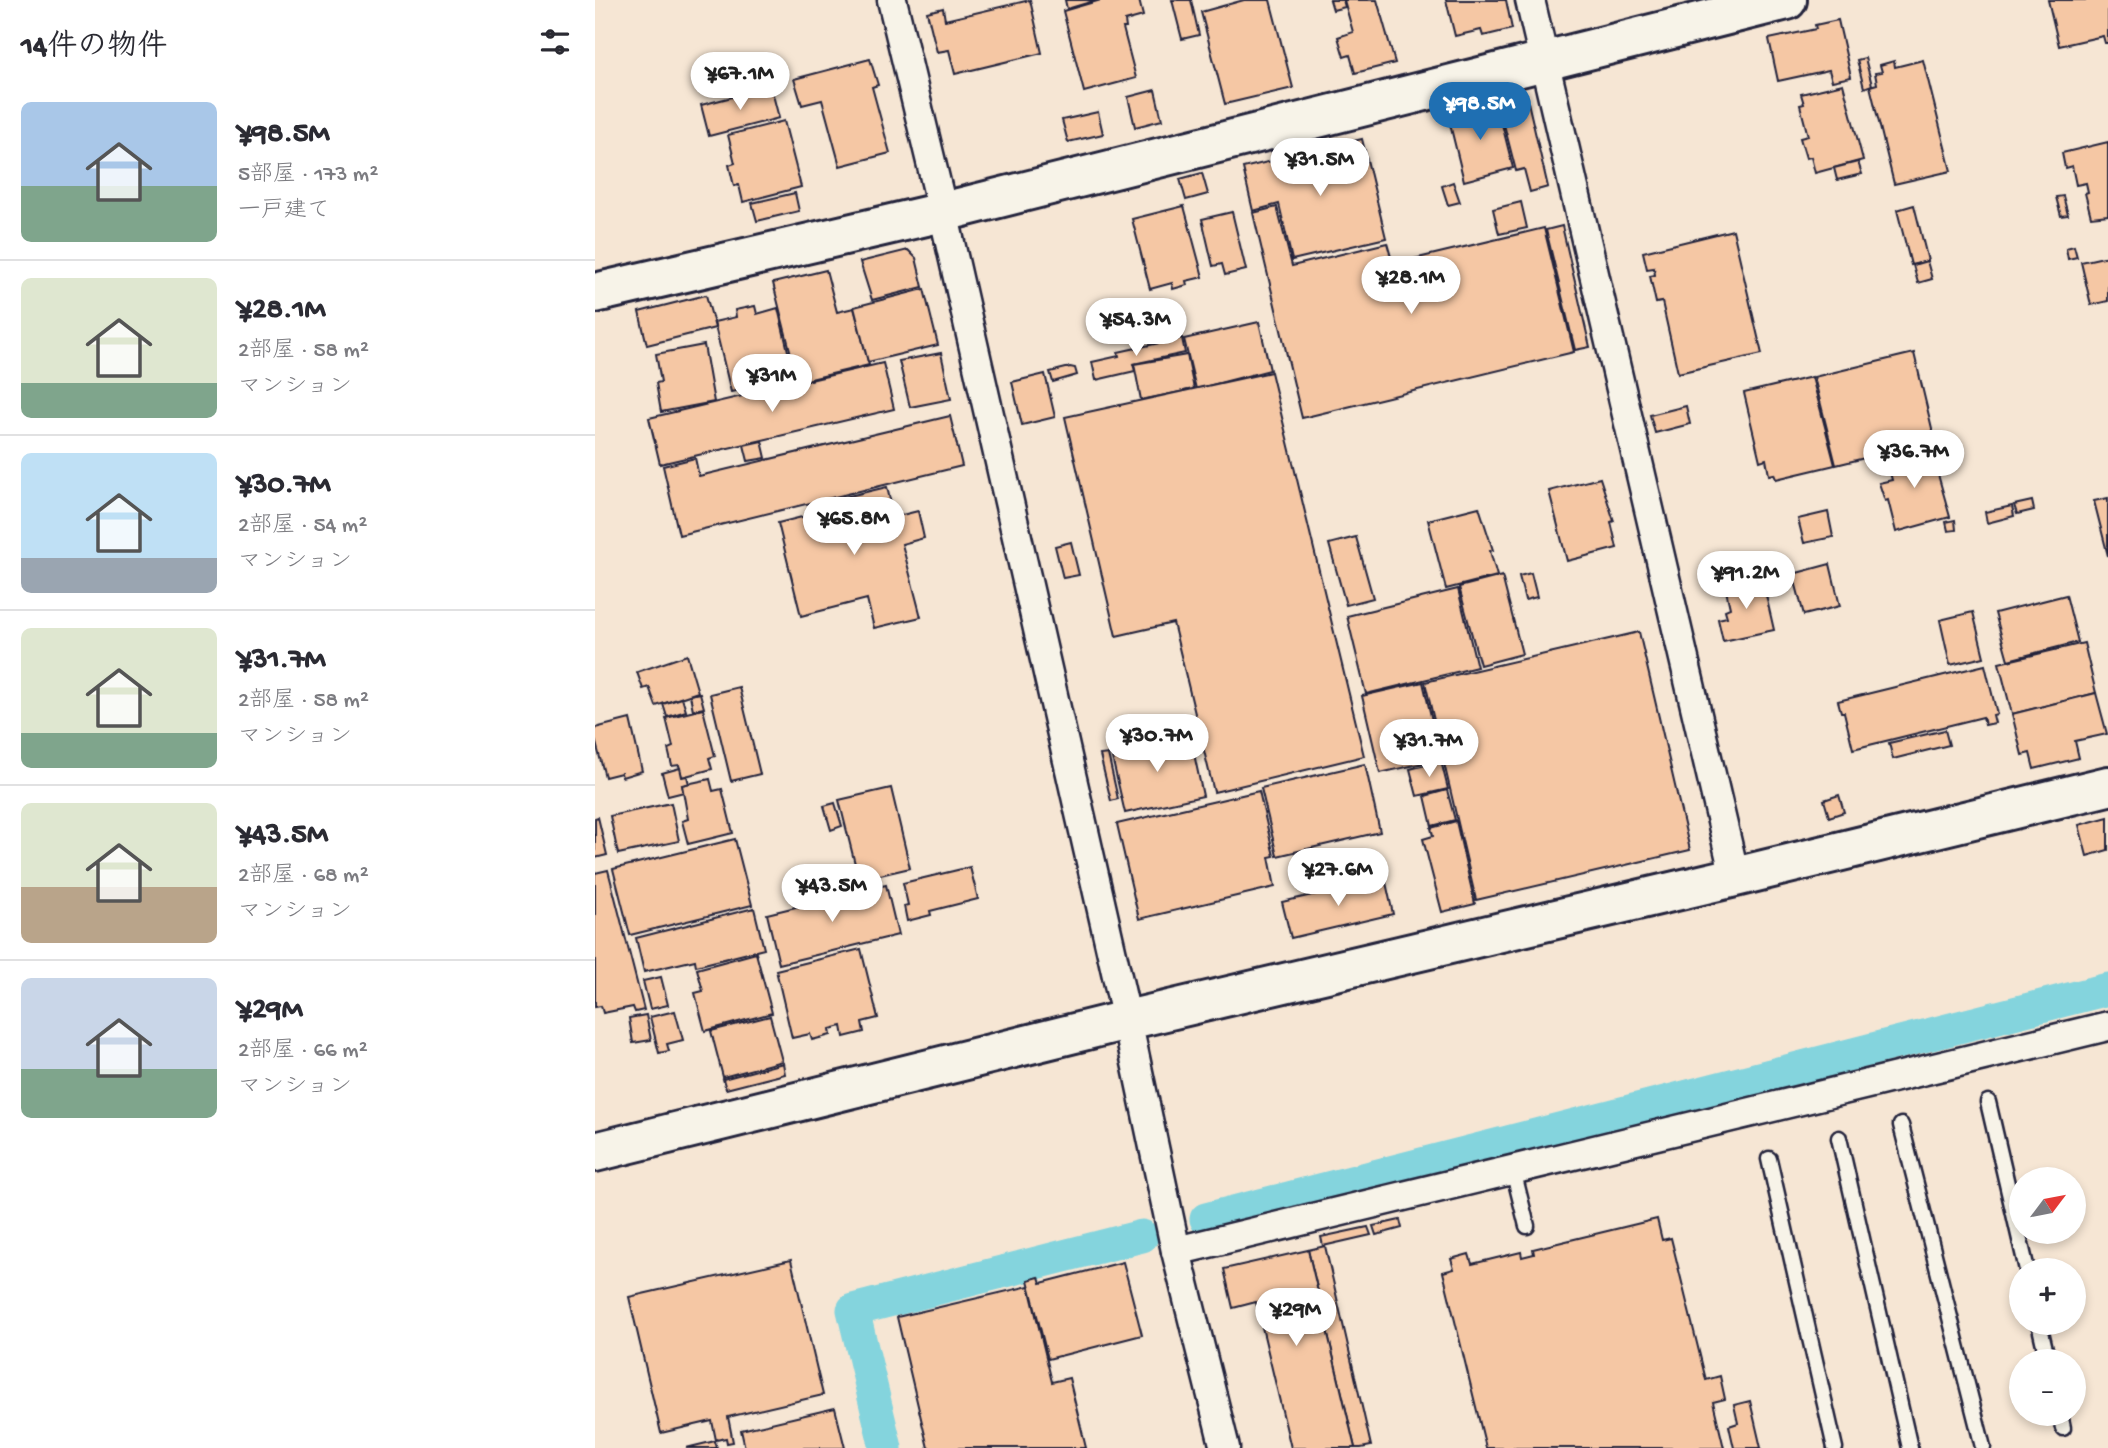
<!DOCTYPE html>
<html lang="ja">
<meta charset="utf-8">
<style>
body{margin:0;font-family:"Gochi Hand","Klee One",sans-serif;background:#f7f7f7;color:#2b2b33;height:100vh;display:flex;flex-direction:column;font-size:26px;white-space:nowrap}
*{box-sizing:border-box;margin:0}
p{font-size:23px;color:#7c7c81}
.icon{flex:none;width:38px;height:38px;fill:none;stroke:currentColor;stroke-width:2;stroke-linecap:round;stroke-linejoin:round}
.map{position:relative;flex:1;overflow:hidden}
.sheet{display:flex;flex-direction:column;background:#fff;width:595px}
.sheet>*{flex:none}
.needle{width:46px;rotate:58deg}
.buttons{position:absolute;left:1414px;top:1167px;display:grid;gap:14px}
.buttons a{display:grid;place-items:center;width:77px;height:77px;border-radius:50%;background:#fff;box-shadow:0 4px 10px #0003;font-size:35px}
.price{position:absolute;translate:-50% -60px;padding:0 16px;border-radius:24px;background:#fff;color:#222;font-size:23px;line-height:46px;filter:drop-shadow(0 2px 4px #0008)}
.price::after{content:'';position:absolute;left:50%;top:42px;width:21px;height:16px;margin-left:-10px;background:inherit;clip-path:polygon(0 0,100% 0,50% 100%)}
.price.selected{background:#1f6fb2;color:#fff}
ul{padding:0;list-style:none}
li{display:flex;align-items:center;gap:21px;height:175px;padding:0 21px}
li+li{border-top:2px solid #e1e1e2}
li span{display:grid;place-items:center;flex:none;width:196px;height:140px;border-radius:10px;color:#555}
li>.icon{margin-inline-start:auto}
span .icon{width:84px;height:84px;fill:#fffc;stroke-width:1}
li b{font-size:30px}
h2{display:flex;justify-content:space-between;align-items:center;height:84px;padding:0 21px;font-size:30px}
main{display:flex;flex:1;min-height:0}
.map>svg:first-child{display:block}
</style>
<main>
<section class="sheet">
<h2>14件の物件<svg class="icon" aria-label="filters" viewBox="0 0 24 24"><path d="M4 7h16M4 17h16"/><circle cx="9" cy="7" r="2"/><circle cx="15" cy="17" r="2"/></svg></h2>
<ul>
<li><span style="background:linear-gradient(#a9c7e8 60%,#7fa58c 0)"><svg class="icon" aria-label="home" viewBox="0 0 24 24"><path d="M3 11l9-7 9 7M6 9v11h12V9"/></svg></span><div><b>¥98.5M</b><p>5部屋 · 173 m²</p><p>一戸建て</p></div></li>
<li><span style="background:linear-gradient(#dfe7d0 75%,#7fa58c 0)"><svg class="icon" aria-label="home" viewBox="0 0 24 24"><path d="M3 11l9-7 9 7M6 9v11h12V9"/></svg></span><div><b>¥28.1M</b><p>2部屋 · 58 m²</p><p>マンション</p></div></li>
<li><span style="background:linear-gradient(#bfe0f5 75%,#9aa5b1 0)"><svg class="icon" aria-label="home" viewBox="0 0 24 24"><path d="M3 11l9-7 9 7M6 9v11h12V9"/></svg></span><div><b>¥30.7M</b><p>2部屋 · 54 m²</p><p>マンション</p></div></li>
<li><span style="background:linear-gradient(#dfe7d0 75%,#7fa58c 0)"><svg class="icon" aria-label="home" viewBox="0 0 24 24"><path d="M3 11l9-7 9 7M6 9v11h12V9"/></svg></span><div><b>¥31.7M</b><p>2部屋 · 58 m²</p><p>マンション</p></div></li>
<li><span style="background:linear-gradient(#dfe7d0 60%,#b9a48a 0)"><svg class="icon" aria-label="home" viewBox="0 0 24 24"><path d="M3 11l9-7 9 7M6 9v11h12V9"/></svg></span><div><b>¥43.5M</b><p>2部屋 · 68 m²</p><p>マンション</p></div></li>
<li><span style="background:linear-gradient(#c9d6e8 65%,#7fa58c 0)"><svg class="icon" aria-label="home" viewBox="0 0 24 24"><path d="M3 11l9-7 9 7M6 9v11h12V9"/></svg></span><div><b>¥29M</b><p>2部屋 · 66 m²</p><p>マンション</p></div></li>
</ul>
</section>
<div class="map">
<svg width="1513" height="1448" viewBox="0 0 1513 1448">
<rect width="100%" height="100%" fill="#f6e6d4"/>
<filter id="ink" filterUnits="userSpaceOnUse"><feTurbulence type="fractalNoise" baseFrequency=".0143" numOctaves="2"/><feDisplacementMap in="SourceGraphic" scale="14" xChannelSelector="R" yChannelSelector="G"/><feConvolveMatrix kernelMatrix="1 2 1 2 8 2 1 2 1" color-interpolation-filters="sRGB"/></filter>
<g filter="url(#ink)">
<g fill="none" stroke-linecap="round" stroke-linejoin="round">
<g stroke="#84d4dd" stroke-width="33">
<path d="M611,1219L1513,989"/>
<path d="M291,1448L258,1310L547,1236"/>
</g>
</g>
<g fill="#f5c7a4" stroke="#22223b" stroke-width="2">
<path d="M435,0L447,53L360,74L354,50L342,52L332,12L348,8L350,20Z"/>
<path d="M470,0H502L472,9Z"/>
<path d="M506,0H544L548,16L530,21L531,28H528L541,78L489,92L468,11Z"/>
<path d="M577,0H596L604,35L587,39Z"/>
<path d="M649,0H675L698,88L630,104L606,12Z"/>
<path d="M735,0H748L750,7L738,10Z"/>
<path d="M749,0H782L800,63L760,73L755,55L749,57L743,37L758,32Z"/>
<path d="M851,0H911L917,29L888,36L886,30L860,36Z"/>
<path d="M1453,0H1513V43H1510L1508,36L1464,46Z"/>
<path d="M1243,20L1256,77L1237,81L1234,70L1183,81L1174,39L1221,29L1220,25Z"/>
<path d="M1270,58L1277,85L1269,88L1262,60Z"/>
<path d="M275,59L283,85L277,87L295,153L245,166L227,100L207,105L199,79Z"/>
<path d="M1328,60L1356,171L1299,184L1275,86L1282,84L1280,73L1287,72L1285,65L1299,61L1300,67Z"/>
<path d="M1248,84L1268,160L1220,173L1216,157L1211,158L1205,138L1213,136L1205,105L1209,104L1206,94Z"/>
<path d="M176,87L184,118L114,136L106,105Z"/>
<path d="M560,90L567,120L540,127L533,97Z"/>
<path d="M932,98L953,187L935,192L929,169L921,171L904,105Z"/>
<path d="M902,104L918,168L869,181L853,116Z"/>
<path d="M503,112L508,134L473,142L467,120Z"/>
<path d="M189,121L206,187L148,202L144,185L139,186L134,165L140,163L133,135Z"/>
<path d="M767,139L791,238L697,260L684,204L658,211L648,168Z"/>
<path d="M1513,142V215L1496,217L1490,193L1493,192L1491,183L1481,185L1477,166L1470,168L1467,153Z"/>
<path d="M1263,162L1267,174L1242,180L1239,168Z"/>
<path d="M607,173L613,194L591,200L585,179Z"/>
<path d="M858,182L865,202L853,205L847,186Z"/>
<path d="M200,193L204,211L162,221L157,203Z"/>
<path d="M1468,196L1473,215L1466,216L1461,197Z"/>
<path d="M926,202L932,228L904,234L898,209Z"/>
<path d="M1319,205L1333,261L1316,265L1302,210Z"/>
<path d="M589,206L608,277L591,281L592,285L578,289L577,283L555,289L537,219Z"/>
<path d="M682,207L697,266L792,243L798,264L949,228L979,352L707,418L658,213Z"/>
<path d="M637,212L651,270L630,275L627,264L618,266L607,219Z"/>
<path d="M967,226L995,347L980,350L951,230Z"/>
<path d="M1138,230L1167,354L1083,373L1067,302L1061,303L1055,276L1060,275L1059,268L1052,269L1048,252Z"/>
<path d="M1479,246L1482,257L1473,259L1471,248Z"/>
<path d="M313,250L321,258L328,287L277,300L265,262Z"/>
<path d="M1513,256V301L1496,305L1486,262Z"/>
<path d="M1332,261L1337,279L1323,283L1318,265Z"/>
<path d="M231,270L242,312L259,308L274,365L203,382L178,283Z"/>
<path d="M329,289L343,345L273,362L259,307Z"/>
<path d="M111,295L120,328L52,345L44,312Z"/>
<path d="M160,306L162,314L183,308L199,377L136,392L119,322L141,317L140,310Z"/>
<path d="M664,322L675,370L601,389L589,339Z"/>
<path d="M587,338L590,353L538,364L540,371L501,380L497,362L524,356L523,352Z"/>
<path d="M109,345L119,402L66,412L61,383L66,382L61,354Z"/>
<path d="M346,353L356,399L315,407L304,361Z"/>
<path d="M1319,353L1340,441L1241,465L1219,377Z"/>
<path d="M592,355L599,389L546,400L539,364Z"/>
<path d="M288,363L299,409L65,464L54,418Z"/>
<path d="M475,367L480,368L482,375L458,382L455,372Z"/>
<path d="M676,372L769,756L619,792L578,623L521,636L470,417Z"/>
<path d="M450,374L460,417L427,425L417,382Z"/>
<path d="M1217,377L1240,465L1181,479L1179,474L1174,475L1171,459L1165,461L1149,393Z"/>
<path d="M1091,406L1095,424L1060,433L1055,415Z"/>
<path d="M355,416L367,466L84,535L68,466L100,458L104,476Z"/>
<path d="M167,441L171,458L153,461L149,445Z"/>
<path d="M1335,446L1355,517L1301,532L1293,500L1290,501L1284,483L1297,480L1291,458Z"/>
<path d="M1005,478L1019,521L1016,522L1022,548L972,561L954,491Z"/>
<path d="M292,487L299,517L323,511L329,538L307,544L326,617L279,628L272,599L206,616L183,523L231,511L229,502Z"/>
<path d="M1513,498V556L1499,501Z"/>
<path d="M1437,501L1439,510L1422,514L1419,505Z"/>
<path d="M1417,506L1419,516L1392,523L1390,512Z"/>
<path d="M884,507L898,550L895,551L902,576L851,589L833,520Z"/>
<path d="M1233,512L1238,537L1209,543L1203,519Z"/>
<path d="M1360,520L1361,530L1353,531L1351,522Z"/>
<path d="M761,537L778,598L751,605L734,544Z"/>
<path d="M476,542L484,575L468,578L460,546Z"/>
<path d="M1235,564L1245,606L1209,615L1198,574Z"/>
<path d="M936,573L942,597L930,600L924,576Z"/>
<path d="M907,576L927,654L885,665L864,587Z"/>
<path d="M1167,578L1179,630L1128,641L1123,619L1132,617L1130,610L1135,608L1130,586Z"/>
<path d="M863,589L882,667L771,694L752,616Z"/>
<path d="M1471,595L1483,642L1413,660L1400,613Z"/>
<path d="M1378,612L1389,657L1355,665L1345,620Z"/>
<path d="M1044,632L1095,850L881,900L830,682Z"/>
<path d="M1489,643L1501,693L1417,714L1404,663Z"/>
<path d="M92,655L103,692L61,706L54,687L48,689L42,672Z"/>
<path d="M1390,665L1402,714L1398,715L1400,723L1390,725L1388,717L1258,749L1249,712H1246L1243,701Z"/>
<path d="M828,682L846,759L785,773L767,696Z"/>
<path d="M144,687L165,774L136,781L115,694Z"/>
<path d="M105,693L109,708L98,710L95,695Z"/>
<path d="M1501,693L1512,734L1480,741L1484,758L1439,769L1435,753L1427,755L1417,714Z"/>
<path d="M87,698L91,711L72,717L68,704Z"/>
<path d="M108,709L120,756L114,758L117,769L87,777L84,765L77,766L73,749L78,747L71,718Z"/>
<path d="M35,719L47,771L27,777L26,773L10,777L0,739V728Z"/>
<path d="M1350,730L1354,745L1298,759L1294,743Z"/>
<path d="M595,735L608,796L530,813L516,753Z"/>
<path d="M513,754L523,799L516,801L505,755Z"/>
<path d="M846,761L853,789L822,796L815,769Z"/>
<path d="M770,764L785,832L682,856L666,788Z"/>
<path d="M85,768L87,777L92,776L94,784L87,785L89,792L73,796L67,773Z"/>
<path d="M115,779L118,791L127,789L138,833L93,844L87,821L93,819L87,785Z"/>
<path d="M296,788L315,868L264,880L244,800Z"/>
<path d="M852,790L860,820L837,826L830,796Z"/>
<path d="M664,791L679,856L674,857L680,887L544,919L522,824Z"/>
<path d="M1244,795L1249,812L1234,817L1229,800Z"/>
<path d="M76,803L84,841L23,854L15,816Z"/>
<path d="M240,803L247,826L236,830L229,806Z"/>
<path d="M3,817L12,855L0,858V818Z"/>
<path d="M1513,817V850L1492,856L1484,825Z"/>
<path d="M861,821L880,904L847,912L828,839L838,836L836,828Z"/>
<path d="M140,839L157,905L35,935L18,869Z"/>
<path d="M260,866L264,883L223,892L219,875Z"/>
<path d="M375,867L383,899L335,911L336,915L312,921L309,906L313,905L308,883Z"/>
<path d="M13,870L49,1010L40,1012L38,1007L8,1013L6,1006L0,1007V873Z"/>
<path d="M790,878L798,914L696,938L687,902Z"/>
<path d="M291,885L303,935L184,964L172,914Z"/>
<path d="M159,908L169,949L101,966L100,960L49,972L41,938Z"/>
<path d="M266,949L283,1018L267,1022L269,1032L249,1037L247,1026L235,1029L236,1035L217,1040L215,1034L197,1038L181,970Z"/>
<path d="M161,953L177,1013L110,1031L100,993L108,991L102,969Z"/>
<path d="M66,977L73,1005L55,1009L48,981Z"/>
<path d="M80,1011L88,1040L72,1044L74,1051L64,1053L55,1017Z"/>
<path d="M51,1015L56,1040L38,1043L34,1018Z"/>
<path d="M175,1016L187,1061L128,1077L116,1031Z"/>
<path d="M188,1063L190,1074L131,1089L128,1079Z"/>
<path d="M1062,1219L1067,1240L1076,1238L1111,1380L1125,1376L1130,1399L1118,1402L1129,1448H891L848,1272L859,1269L856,1259L874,1254L877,1264L926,1252L927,1257L939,1254L938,1249Z"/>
<path d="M805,1220L807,1228L781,1235L778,1226Z"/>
<path d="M773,1227L776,1235L728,1246L726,1237Z"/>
<path d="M730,1246L776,1446L766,1448H760L713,1250Z"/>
<path d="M713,1250L760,1448H696L661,1302L638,1308L629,1269Z"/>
<path d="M196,1260L228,1395L133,1417L138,1442L132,1443L131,1438L121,1440L117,1421L66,1433L34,1297Z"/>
<path d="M528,1262L547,1335L453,1359L433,1280L444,1277L446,1283Z"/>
<path d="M434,1286L457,1382L474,1378L491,1448H333L302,1317Z"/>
<path d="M1155,1401L1166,1448H1139L1134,1426L1143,1423L1139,1405Z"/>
<path d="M240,1408L250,1448H150L146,1430Z"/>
<path d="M120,1441L122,1448H91Z"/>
</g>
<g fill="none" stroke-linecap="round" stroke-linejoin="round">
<defs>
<g id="lane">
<path d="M1393,1102L1432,1270"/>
<path d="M1306,1125L1388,1447"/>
<path d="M1244,1138L1315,1448"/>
<path d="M1174,1159L1240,1448"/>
<path d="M918,1170L932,1226"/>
<path d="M1444,1323L1453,1362"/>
<path d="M1465,1414L1468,1428"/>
</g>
<g id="street">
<path d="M297,0L348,212L532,1020L581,1251L630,1448"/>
<path d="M935,0L1140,877"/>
<path d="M581,1251L1513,1026"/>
</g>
<g id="secondary">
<path d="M0,293L348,212L1192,0"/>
<path d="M0,1152L532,1020L1140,877L1513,786"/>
</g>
</defs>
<use href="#lane" stroke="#22223b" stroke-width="19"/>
<use href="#street" stroke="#22223b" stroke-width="33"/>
<use href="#secondary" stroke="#22223b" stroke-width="44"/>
<use href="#lane" stroke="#f7f3e8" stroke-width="14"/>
<use href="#street" stroke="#f7f3e8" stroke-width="28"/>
<use href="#secondary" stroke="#f7f3e8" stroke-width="38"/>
</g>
</g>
</svg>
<div class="buttons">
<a><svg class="needle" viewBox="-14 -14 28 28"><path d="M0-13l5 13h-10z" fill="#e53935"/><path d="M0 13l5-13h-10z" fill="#7c7c81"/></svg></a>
<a>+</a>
<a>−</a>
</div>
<b class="price" style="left:145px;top:112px">¥67.1M</b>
<b class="price selected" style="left:885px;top:142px">¥98.5M</b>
<b class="price" style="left:725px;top:198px">¥31.5M</b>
<b class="price" style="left:816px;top:316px">¥28.1M</b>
<b class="price" style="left:541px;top:358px">¥54.3M</b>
<b class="price" style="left:177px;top:414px">¥31M</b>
<b class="price" style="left:1319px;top:490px">¥36.7M</b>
<b class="price" style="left:259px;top:557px">¥65.8M</b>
<b class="price" style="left:1151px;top:611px">¥91.2M</b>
<b class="price" style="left:562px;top:774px">¥30.7M</b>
<b class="price" style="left:834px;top:779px">¥31.7M</b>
<b class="price" style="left:743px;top:908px">¥27.6M</b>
<b class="price" style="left:237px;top:924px">¥43.5M</b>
<b class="price" style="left:701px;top:1348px">¥29M</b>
</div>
</main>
